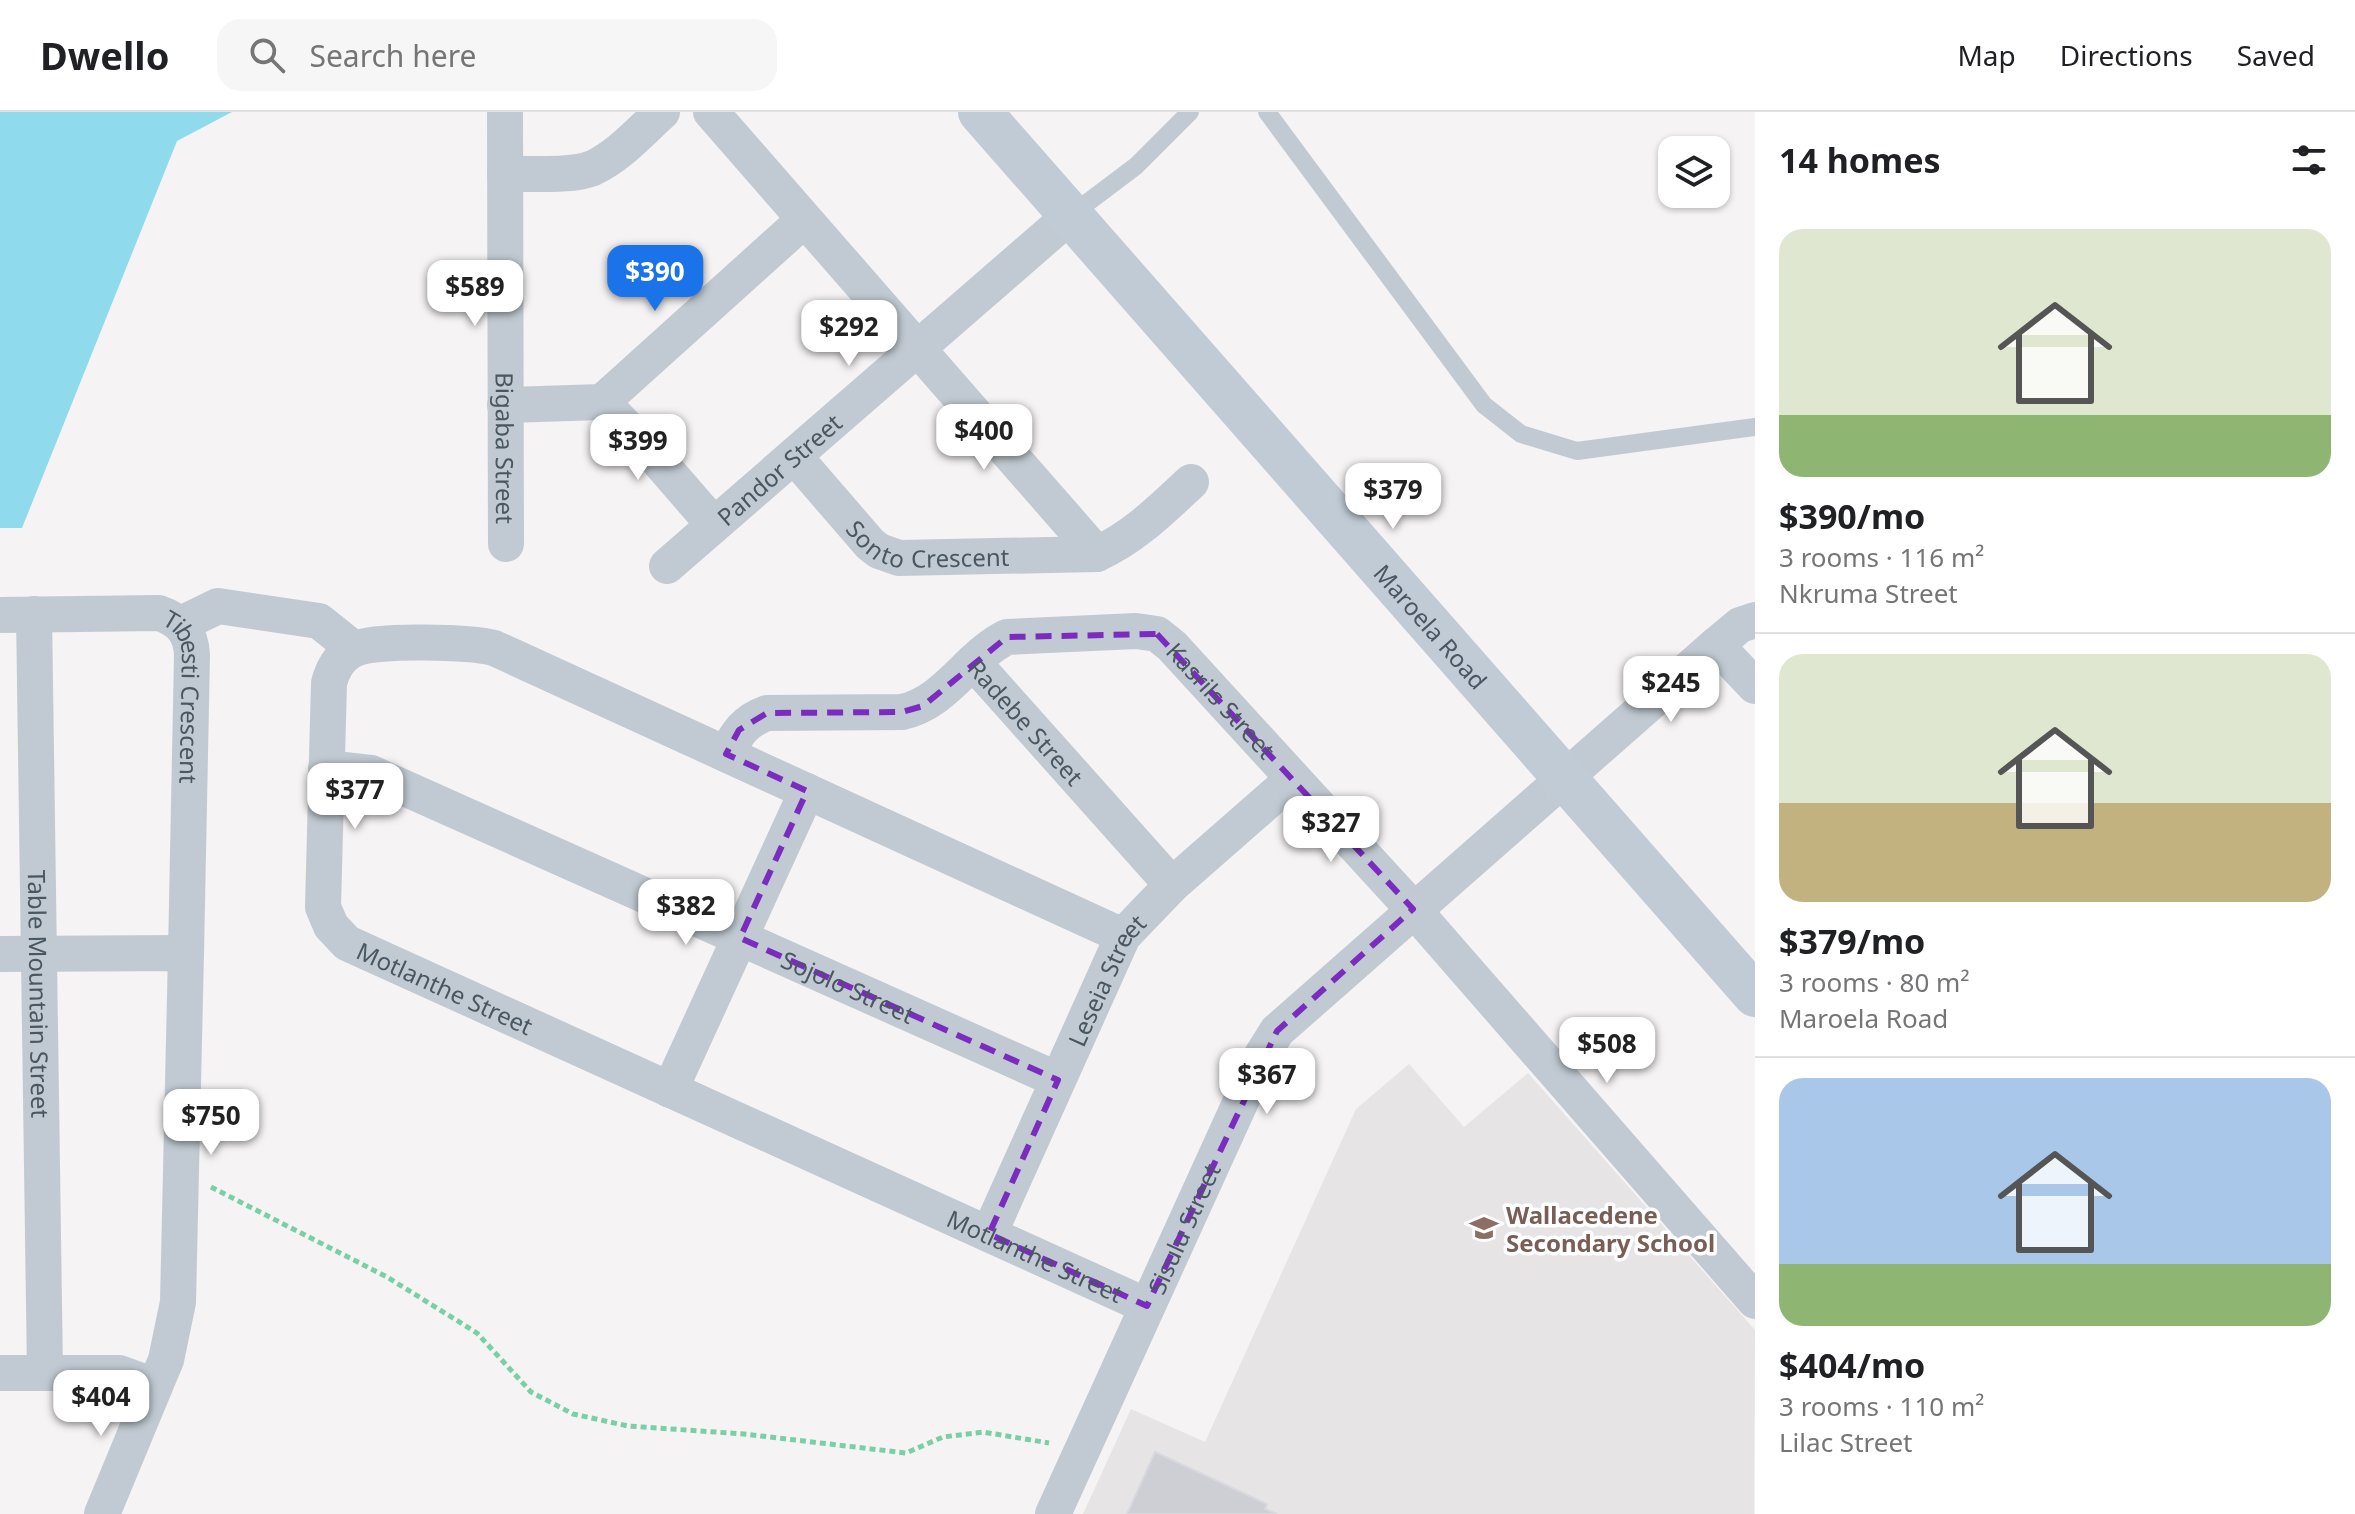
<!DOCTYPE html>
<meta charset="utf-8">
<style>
body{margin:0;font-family:"Noto Sans",sans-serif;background:#f6f6f6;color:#202124;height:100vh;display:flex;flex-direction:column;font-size:30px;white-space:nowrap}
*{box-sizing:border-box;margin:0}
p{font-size:26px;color:#757577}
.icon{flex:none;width:44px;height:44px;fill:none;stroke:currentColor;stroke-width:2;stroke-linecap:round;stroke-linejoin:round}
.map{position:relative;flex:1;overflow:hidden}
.drawer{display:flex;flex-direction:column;background:#fff;width:600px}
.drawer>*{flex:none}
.buttons{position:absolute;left:1658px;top:24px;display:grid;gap:16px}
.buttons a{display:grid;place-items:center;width:72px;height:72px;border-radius:16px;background:#fff;box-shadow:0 2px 6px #0004;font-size:40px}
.price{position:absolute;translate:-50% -68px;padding:0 18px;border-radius:16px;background:#fff;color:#222;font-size:26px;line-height:52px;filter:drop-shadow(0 2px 4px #0008)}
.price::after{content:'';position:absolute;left:50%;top:48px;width:24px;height:18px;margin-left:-12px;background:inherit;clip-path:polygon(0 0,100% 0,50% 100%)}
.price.on{background:#1a73e8;color:#fff}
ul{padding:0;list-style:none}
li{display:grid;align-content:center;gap:16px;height:424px;padding:0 24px}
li+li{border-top:2px solid #e0e0e0}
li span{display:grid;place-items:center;height:248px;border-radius:24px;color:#555}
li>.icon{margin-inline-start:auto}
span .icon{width:144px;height:144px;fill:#fffc;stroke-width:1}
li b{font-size:34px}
h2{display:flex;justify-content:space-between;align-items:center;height:96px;padding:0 24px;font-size:34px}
header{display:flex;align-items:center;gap:48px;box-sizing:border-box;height:112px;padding:0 40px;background:#fff;border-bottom:2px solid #e0e0e0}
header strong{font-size:38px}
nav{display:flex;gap:44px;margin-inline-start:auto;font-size:28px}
.search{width:560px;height:72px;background:#f6f6f6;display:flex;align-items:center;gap:20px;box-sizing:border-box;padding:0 28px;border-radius:24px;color:#757577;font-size:30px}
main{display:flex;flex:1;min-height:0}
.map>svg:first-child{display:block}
</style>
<header>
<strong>Dwello</strong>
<div class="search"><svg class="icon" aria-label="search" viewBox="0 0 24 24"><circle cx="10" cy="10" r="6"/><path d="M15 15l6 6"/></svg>Search here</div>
<nav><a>Map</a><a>Directions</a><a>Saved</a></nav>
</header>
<main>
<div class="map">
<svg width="1755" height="1402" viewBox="0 0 1755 1402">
<rect width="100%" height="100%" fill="#f5f3f3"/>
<path fill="#e6e4e5" d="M1409,952L1464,1015L1528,961L1755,1218L1754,1402H1083L1131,1297L1205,1330L1356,997Z"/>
<path fill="#90daee" d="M0,0H232L177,29L22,416H0Z"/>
<path fill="#cdcfd5" stroke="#d7d9de" stroke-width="2" d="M1155,1340L1267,1392L1265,1397L1277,1402H1127Z"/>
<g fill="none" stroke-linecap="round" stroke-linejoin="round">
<path stroke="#7ad0a6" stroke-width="5" stroke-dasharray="6 4" stroke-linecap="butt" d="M211,1075L387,1165L477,1221L531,1280L573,1302L628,1314L744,1322L906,1341L943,1325L983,1320L1049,1331"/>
<g stroke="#c1cad2" stroke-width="18">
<path d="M1267,0L1484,293L1521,322L1577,339L1755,315"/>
<path d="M1071,103L1136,54L1190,0"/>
</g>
<g stroke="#c1cad2" stroke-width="36">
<path id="s1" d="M505,0L506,432"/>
<path d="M711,0L1097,442"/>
<path d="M505,62C529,61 571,65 593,56C619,44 641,19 662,0"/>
<path d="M602,290L649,338L714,413"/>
<path d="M505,293L602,290L804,108"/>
<path id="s2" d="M794,344L870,432L879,439L899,446L1097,442C1134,425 1161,398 1191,370"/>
<path id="s3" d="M667,454L1071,103"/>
<path id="s4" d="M34,502L45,1261"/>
<path id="s5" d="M0,503L159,501C180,508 191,520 192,543L186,841"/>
<path d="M181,512L218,494L319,509L354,537"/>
<path d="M1716,533L1755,574"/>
<path id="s6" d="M973,550L1172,773"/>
<path id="s7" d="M726,642C737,622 744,609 767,601L902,600C946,591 968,544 1007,525L1136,519L1157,522L1172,534L1413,797L1755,1189"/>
<path id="s8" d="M326,656L371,661L1058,968"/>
<path id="s9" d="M1123,824L494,536C471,530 376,527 355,537C340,543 333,556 329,571L323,795L331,814L347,831L1147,1194"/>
<path d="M0,842L186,841L178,1190L166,1248L155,1274L119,1261H0"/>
<path d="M670,978L807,679"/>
<path id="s10" d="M989,1122L1123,824L1172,773L1293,667"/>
<path d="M102,1402L155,1274"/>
<path id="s11" d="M1053,1402L1262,943L1277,919L1716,533L1740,513L1755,508"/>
</g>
<path stroke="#c1cbd6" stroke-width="44" id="s12" d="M980,0L1755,883"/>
</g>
<path fill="none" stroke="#7b2cbf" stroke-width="6" stroke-dasharray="16 10" stroke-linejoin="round" d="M1157,522L1413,797L1277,919L1147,1194L989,1122L1058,968L740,826L807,679L726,642L739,618L767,601L902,600L923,594L1007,525Z"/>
<defs>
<symbol id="school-bare" viewBox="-9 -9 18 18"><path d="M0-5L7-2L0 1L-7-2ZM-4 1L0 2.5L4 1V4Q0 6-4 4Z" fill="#8d6e63" stroke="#fff" stroke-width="2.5" paint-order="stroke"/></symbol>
</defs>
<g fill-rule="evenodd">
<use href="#school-bare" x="1464" y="1096" width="40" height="40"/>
</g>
<g text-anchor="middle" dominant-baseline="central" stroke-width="7" stroke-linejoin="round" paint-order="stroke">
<g font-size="24" fill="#4a5661" stroke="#fff">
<text stroke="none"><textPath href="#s1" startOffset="336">Bigaba Street</textPath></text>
<text stroke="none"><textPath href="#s3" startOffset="148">Pandor Street</textPath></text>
<text stroke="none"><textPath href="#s2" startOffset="174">Sonto Crescent</textPath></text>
<text stroke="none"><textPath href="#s12" startOffset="684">Maroela Road</textPath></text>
<text stroke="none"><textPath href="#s7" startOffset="568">Kasrils Street</textPath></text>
<text stroke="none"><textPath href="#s5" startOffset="256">Tibesti Crescent</textPath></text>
<text stroke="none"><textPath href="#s6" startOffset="80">Radebe Street</textPath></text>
<text stroke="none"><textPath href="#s10" startOffset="280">Leseia Street</textPath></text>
<text stroke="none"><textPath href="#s8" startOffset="568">Sojolo Street</textPath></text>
<text stroke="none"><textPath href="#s9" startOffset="1252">Motlanthe Street</textPath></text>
<text stroke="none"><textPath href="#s4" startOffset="380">Table Mountain Street</textPath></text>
<text stroke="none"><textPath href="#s11" startOffset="314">Sisulu Street</textPath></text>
<text stroke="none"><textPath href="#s9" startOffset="1900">Motlanthe Street</textPath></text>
</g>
<g font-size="24" font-weight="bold" fill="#785e54" stroke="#fff" text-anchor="start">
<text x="1506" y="1102">Wallacedene<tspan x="1506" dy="28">Secondary School</tspan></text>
</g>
</g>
</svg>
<div class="buttons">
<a><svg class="icon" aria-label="layers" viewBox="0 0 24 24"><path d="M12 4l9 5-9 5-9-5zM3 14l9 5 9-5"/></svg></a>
</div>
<b class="price on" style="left:655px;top:201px">$390</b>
<b class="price" style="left:475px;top:216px">$589</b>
<b class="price" style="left:849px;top:256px">$292</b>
<b class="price" style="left:984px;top:360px">$400</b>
<b class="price" style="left:638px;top:370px">$399</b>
<b class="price" style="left:1393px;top:419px">$379</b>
<b class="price" style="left:1671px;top:612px">$245</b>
<b class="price" style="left:355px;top:719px">$377</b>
<b class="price" style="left:1331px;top:752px">$327</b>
<b class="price" style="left:686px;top:835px">$382</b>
<b class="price" style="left:1607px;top:973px">$508</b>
<b class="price" style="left:1267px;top:1004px">$367</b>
<b class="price" style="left:211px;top:1045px">$750</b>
<b class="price" style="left:101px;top:1326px">$404</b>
</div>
<section class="drawer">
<h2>14 homes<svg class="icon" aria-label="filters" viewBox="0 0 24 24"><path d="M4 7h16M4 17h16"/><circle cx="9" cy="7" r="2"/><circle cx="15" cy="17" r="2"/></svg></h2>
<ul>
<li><span style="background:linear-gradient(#dfe7d0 75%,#8fb573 0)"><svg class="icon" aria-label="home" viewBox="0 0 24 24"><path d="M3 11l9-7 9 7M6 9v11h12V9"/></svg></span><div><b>$390/mo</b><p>3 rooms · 116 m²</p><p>Nkruma Street</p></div></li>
<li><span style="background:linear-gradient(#dfe7d0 60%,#c2b280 0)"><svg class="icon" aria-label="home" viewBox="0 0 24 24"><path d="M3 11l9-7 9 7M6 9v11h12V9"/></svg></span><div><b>$379/mo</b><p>3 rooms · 80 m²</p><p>Maroela Road</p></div></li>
<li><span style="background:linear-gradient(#a9c7e8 75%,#8fb573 0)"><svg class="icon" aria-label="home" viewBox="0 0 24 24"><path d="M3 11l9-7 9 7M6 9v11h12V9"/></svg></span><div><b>$404/mo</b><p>3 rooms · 110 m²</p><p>Lilac Street</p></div></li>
</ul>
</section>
</main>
